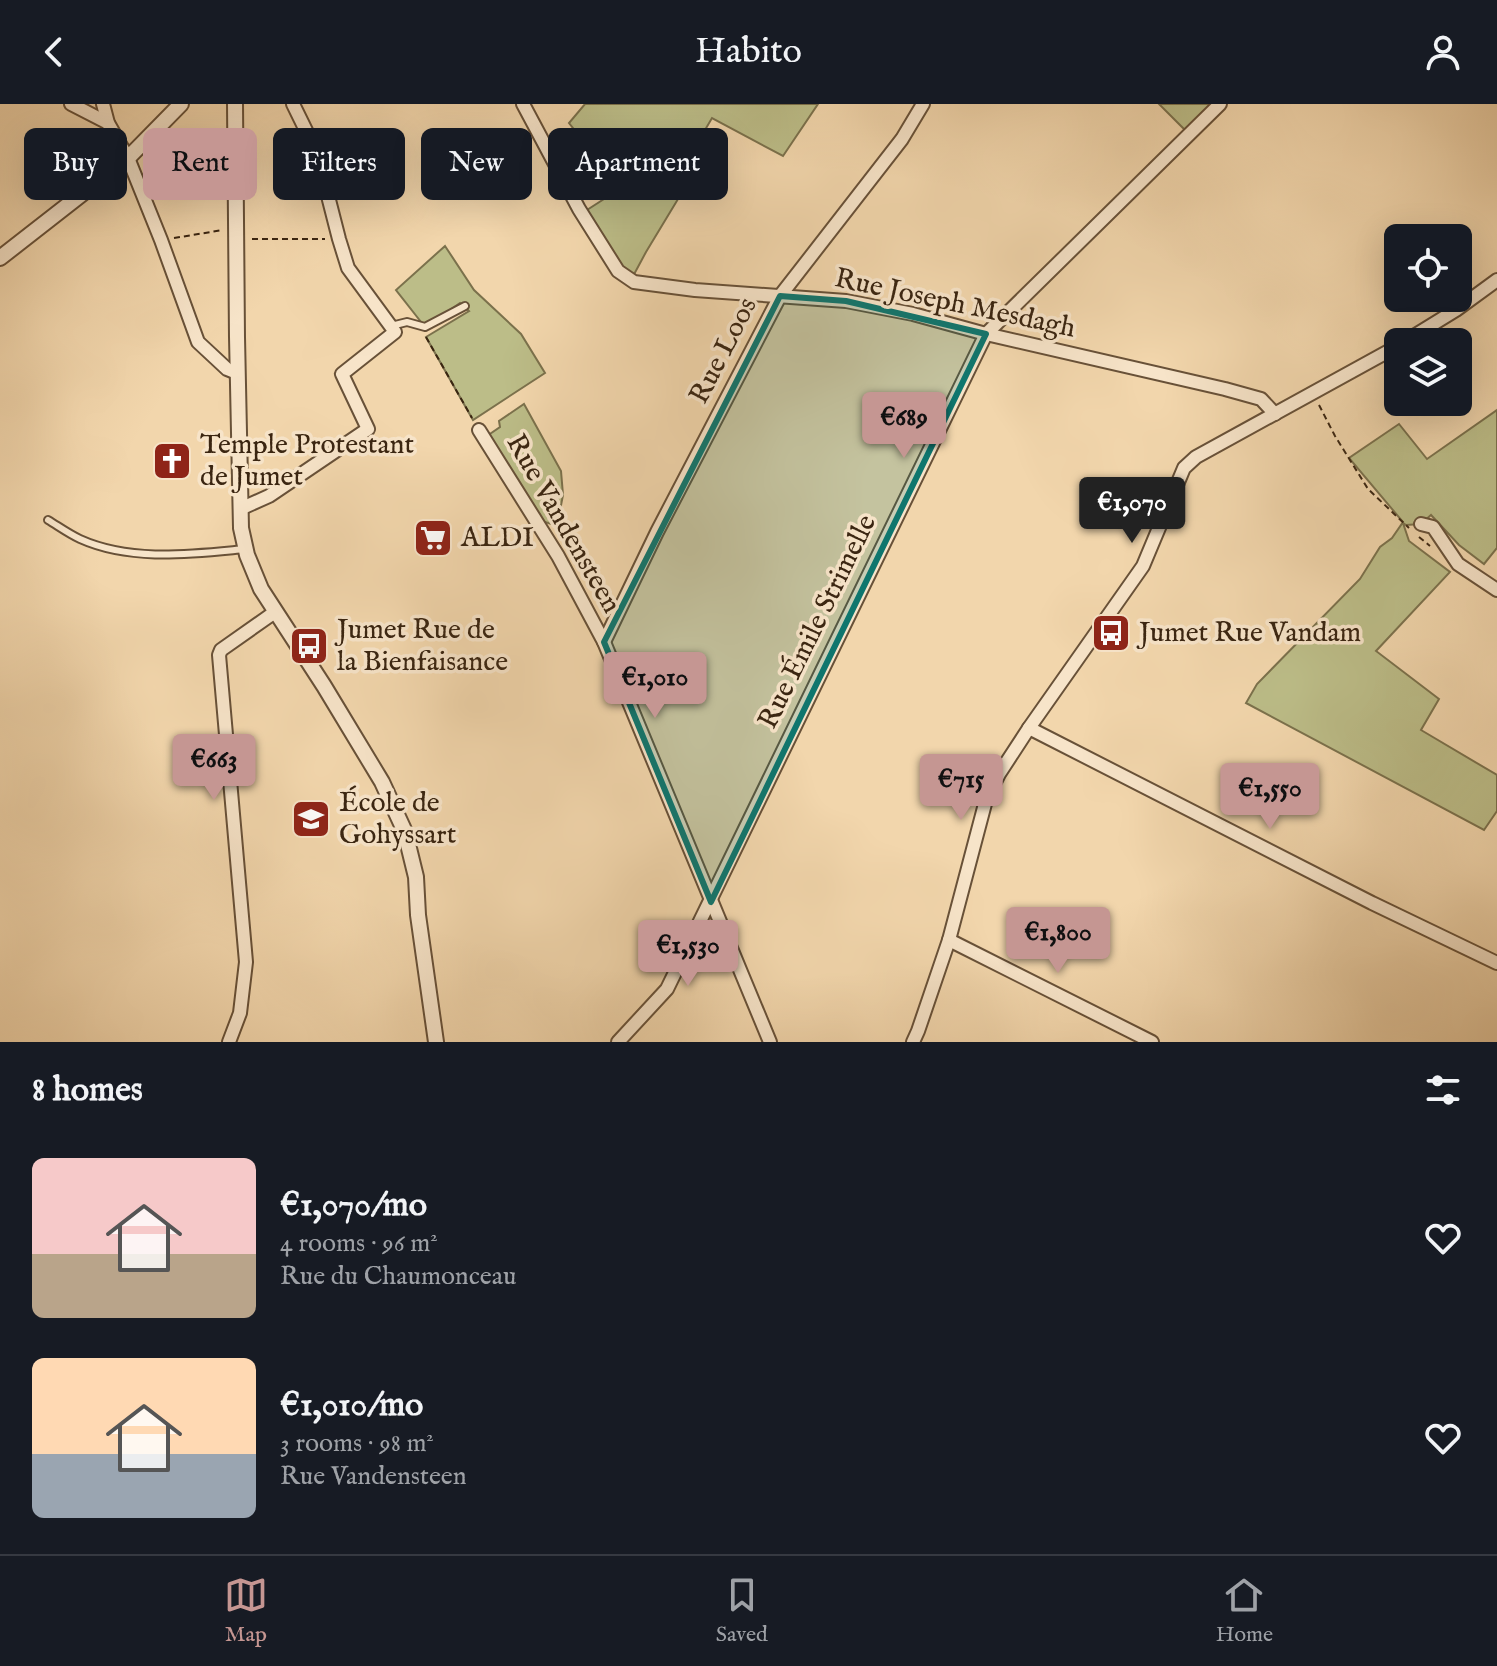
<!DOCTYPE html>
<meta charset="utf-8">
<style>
body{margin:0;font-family:"IM FELL English",serif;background:#20242c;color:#f1f3f6;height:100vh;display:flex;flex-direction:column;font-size:30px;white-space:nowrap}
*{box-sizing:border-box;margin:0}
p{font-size:26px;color:#9ea1a6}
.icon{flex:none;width:44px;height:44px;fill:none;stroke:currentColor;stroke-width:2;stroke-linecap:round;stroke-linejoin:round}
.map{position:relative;height:938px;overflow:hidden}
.drawer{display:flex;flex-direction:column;background:#171b24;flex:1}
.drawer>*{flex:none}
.hud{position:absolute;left:24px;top:24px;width:800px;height:72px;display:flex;gap:16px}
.buttons{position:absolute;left:1384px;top:120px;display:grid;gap:16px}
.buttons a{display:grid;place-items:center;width:88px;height:88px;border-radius:12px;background:#171b24;box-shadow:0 8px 32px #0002;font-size:40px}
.price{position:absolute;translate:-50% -68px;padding:0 18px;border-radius:8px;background:#c59692;color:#111;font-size:26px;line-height:52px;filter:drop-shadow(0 2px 4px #0008)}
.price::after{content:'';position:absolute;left:50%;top:48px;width:24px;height:18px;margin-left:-12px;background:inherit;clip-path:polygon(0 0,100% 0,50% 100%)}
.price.selected{background:#222;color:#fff}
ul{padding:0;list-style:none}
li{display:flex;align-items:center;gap:24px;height:200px;padding:0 32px}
li span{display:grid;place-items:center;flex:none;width:224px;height:160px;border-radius:12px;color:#555}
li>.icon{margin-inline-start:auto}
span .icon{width:96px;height:96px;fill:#fffc;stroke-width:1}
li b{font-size:34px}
h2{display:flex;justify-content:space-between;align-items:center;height:96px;padding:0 32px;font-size:34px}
.tag{padding:0 28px;border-radius:12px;background:#171b24;box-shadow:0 8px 32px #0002;font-size:28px;line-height:72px}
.tag.selected{background:#c59692;color:#111}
header{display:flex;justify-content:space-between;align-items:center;height:104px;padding:0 32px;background:#171b24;font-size:36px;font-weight:600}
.menu{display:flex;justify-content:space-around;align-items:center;height:112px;border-top:2px solid #363941;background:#171b24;font-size:22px;color:#9ea1a6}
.menu a{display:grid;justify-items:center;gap:4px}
.menu .selected{color:#c59692}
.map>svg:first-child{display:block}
</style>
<header><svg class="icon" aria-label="back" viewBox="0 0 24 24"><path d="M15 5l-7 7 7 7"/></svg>Habito<svg class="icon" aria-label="person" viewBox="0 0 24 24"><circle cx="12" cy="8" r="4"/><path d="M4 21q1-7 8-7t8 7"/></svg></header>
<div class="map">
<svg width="1497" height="938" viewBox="0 0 1497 938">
<rect width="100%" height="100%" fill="#f2d6ac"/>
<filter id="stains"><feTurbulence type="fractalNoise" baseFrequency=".0025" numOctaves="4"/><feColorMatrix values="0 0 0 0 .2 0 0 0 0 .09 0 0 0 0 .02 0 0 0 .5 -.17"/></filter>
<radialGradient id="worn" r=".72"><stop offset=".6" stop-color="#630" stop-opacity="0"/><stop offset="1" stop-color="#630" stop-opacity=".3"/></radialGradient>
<g fill="#bcbd88" stroke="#7b714c" stroke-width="2">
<path d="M585,0H818L783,52L712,14L692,48L701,57L646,148L631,176L587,106L621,84L569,19Z"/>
<path d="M1159,0H1221L1189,30Z"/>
<path d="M445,142L474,186L521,230L545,269L473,316L426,233L469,207L460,199L425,223L396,186Z"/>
<path d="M524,300L561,367L563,391L557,422L536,415L484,334L500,323L499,317Z"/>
<path d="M1497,306V444L1484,460L1459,441L1431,411L1421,420L1406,421L1403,419L1409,437L1450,468L1376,547L1439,595L1421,626L1497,671V707L1484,726L1246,599L1257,580L1360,475L1380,443L1392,434L1403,418L1349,354L1399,320L1427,355Z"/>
</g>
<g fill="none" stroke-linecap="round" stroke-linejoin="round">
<defs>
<g id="service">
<path d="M391,222L407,218L425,223L465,202"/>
<path d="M48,416C58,422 69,430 80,435C131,458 191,450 245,445"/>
</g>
<g id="minor">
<path d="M71,0L108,19"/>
<path d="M103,0L108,19L128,54L161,136L198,238L227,265L237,269"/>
<path d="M523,0L579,105L618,167L634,178L695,186L846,197L913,210L986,230L1225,285L1261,295L1275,310"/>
<path d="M1404,238L1456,206L1497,176"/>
<path d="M479,326L558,452L604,538L770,938"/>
<path d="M240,405L269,392L368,325L342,270L395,228L348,164L339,135L317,49L293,0"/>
<path d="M1421,420L1433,423L1458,460L1497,486"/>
<path d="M604,538L657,428L780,192L902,35L923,0"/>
<path d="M1029,624L1372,799L1497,859"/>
<path d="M949,836L1152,938"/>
<path d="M229,938L240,909L246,858L219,551L221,546L275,508"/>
<path d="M618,938L667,885L986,230L1220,0"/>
<path d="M913,938L918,927L949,836L986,696L999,670L1029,624L1143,462L1184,364L1196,353L1398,242"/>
</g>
<g id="tertiary">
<path d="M235,0L237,233L241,424L247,451L261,485L324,582L382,678L405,728L416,773L418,811L436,938"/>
<path d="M0,154L128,54L181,0"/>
</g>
</defs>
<use href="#service" stroke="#685138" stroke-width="10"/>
<use href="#minor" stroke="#685138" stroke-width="16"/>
<use href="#tertiary" stroke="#685138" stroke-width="18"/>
<g stroke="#3a2511" stroke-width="2" stroke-dasharray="6 4" stroke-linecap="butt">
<path d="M174,134L223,126"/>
<path d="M252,135H325"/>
<path d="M426,233L472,314"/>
<path d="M1319,301L1335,332L1368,385L1409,424"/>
<path d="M1419,433L1430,442"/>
</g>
<use href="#service" stroke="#f7e4c9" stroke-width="6"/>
<use href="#minor" stroke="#f7e4c9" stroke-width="12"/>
<use href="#tertiary" stroke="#f7e4c9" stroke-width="14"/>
</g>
<path fill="#0f766e" fill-opacity="0.2" stroke="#0f766e" stroke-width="6" stroke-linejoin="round" d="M780,192L846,197L986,230L711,798L604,538Z"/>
<defs>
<symbol id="church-square" viewBox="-11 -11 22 22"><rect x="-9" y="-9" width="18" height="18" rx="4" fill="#8f2418" stroke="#f7e4c9"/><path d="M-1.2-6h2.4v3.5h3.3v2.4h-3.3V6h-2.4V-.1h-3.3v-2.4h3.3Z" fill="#fff"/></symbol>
<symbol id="supermarket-square" viewBox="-11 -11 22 22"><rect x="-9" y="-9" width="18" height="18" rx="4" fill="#8f2418" stroke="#f7e4c9"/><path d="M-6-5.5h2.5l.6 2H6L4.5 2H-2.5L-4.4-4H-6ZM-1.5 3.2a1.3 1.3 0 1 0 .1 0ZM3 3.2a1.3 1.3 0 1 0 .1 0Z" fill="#fff"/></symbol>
<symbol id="bus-square" viewBox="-11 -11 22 22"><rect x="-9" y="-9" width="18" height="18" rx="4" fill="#8f2418" stroke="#f7e4c9"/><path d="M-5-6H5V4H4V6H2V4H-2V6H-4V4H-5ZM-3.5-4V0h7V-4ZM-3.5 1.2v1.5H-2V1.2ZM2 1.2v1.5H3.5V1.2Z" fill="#fff"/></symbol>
<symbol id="school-square" viewBox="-11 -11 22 22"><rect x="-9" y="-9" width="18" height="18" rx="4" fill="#8f2418" stroke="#f7e4c9"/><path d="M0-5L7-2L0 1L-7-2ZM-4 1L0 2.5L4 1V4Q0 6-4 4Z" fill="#fff"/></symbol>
</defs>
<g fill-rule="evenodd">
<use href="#church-square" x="150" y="335" width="44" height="44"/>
<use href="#supermarket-square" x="411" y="412" width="44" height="44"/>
<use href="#bus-square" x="1089" y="507" width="44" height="44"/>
<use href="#bus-square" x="287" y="520" width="44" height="44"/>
<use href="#school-square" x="289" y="693" width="44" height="44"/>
</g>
<g text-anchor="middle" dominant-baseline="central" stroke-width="7" stroke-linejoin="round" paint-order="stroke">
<g font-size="28" fill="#3a2511" stroke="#f7e4c9">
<text transform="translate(955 200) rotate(12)">Rue Joseph Mesdagh</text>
<text transform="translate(724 247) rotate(-63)">Rue Loos</text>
<text transform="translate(563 420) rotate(60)">Rue Vandensteen</text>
<text transform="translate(818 518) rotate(-64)">Rue Émile Strimelle</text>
</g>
<g font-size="28" fill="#3a2511" stroke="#f7e4c9" text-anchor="start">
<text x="200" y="341">Temple Protestant<tspan x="200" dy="32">de Jumet</tspan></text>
<text x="461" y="434">ALDI</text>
<text x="337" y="526">Jumet Rue de<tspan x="337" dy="32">la Bienfaisance</tspan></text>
<text x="1139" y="529">Jumet Rue Vandam</text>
<text x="339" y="699">École de<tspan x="339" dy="32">Gohyssart</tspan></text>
</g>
</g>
<rect width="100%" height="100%" filter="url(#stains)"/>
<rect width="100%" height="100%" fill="url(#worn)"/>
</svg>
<div class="buttons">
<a><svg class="icon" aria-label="locate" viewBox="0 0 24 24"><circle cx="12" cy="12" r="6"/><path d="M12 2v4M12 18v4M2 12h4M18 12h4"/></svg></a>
<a><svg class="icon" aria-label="layers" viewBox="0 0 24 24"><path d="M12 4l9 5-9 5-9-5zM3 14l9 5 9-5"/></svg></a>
</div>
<b class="price" style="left:904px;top:356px">€689</b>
<b class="price selected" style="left:1132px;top:441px">€1,070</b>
<b class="price" style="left:655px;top:616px">€1,010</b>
<b class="price" style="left:214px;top:698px">€663</b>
<b class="price" style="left:961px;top:718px">€715</b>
<b class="price" style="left:1270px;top:727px">€1,550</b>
<b class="price" style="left:1058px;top:871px">€1,800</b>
<b class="price" style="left:688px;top:884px">€1,530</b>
<div class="hud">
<a class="tag">Buy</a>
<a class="tag selected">Rent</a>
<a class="tag">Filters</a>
<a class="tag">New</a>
<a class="tag">Apartment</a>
</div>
</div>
<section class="drawer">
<h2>8 homes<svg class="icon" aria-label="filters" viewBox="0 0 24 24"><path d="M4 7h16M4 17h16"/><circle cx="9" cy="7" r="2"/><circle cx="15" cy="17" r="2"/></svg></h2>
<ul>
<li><span style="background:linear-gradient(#f6c9c9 60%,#b9a48a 0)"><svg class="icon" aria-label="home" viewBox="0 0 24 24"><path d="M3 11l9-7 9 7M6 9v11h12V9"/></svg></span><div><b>€1,070/mo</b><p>4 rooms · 96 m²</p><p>Rue du Chaumonceau</p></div><svg class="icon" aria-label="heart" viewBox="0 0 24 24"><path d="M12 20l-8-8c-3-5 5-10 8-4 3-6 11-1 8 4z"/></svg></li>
<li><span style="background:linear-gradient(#ffd9b3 60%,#9aa5b1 0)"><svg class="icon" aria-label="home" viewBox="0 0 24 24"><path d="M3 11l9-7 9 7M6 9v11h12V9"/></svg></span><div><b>€1,010/mo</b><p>3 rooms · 98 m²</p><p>Rue Vandensteen</p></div><svg class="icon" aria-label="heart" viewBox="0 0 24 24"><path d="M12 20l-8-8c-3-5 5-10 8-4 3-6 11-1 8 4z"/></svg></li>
</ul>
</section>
<nav class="menu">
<a class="selected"><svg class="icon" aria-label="map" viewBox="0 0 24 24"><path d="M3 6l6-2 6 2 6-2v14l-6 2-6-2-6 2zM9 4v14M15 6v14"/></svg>Map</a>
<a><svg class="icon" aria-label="saved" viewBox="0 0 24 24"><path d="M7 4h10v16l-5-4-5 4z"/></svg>Saved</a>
<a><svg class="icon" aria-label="home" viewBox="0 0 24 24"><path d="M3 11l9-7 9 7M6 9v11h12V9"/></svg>Home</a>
</nav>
